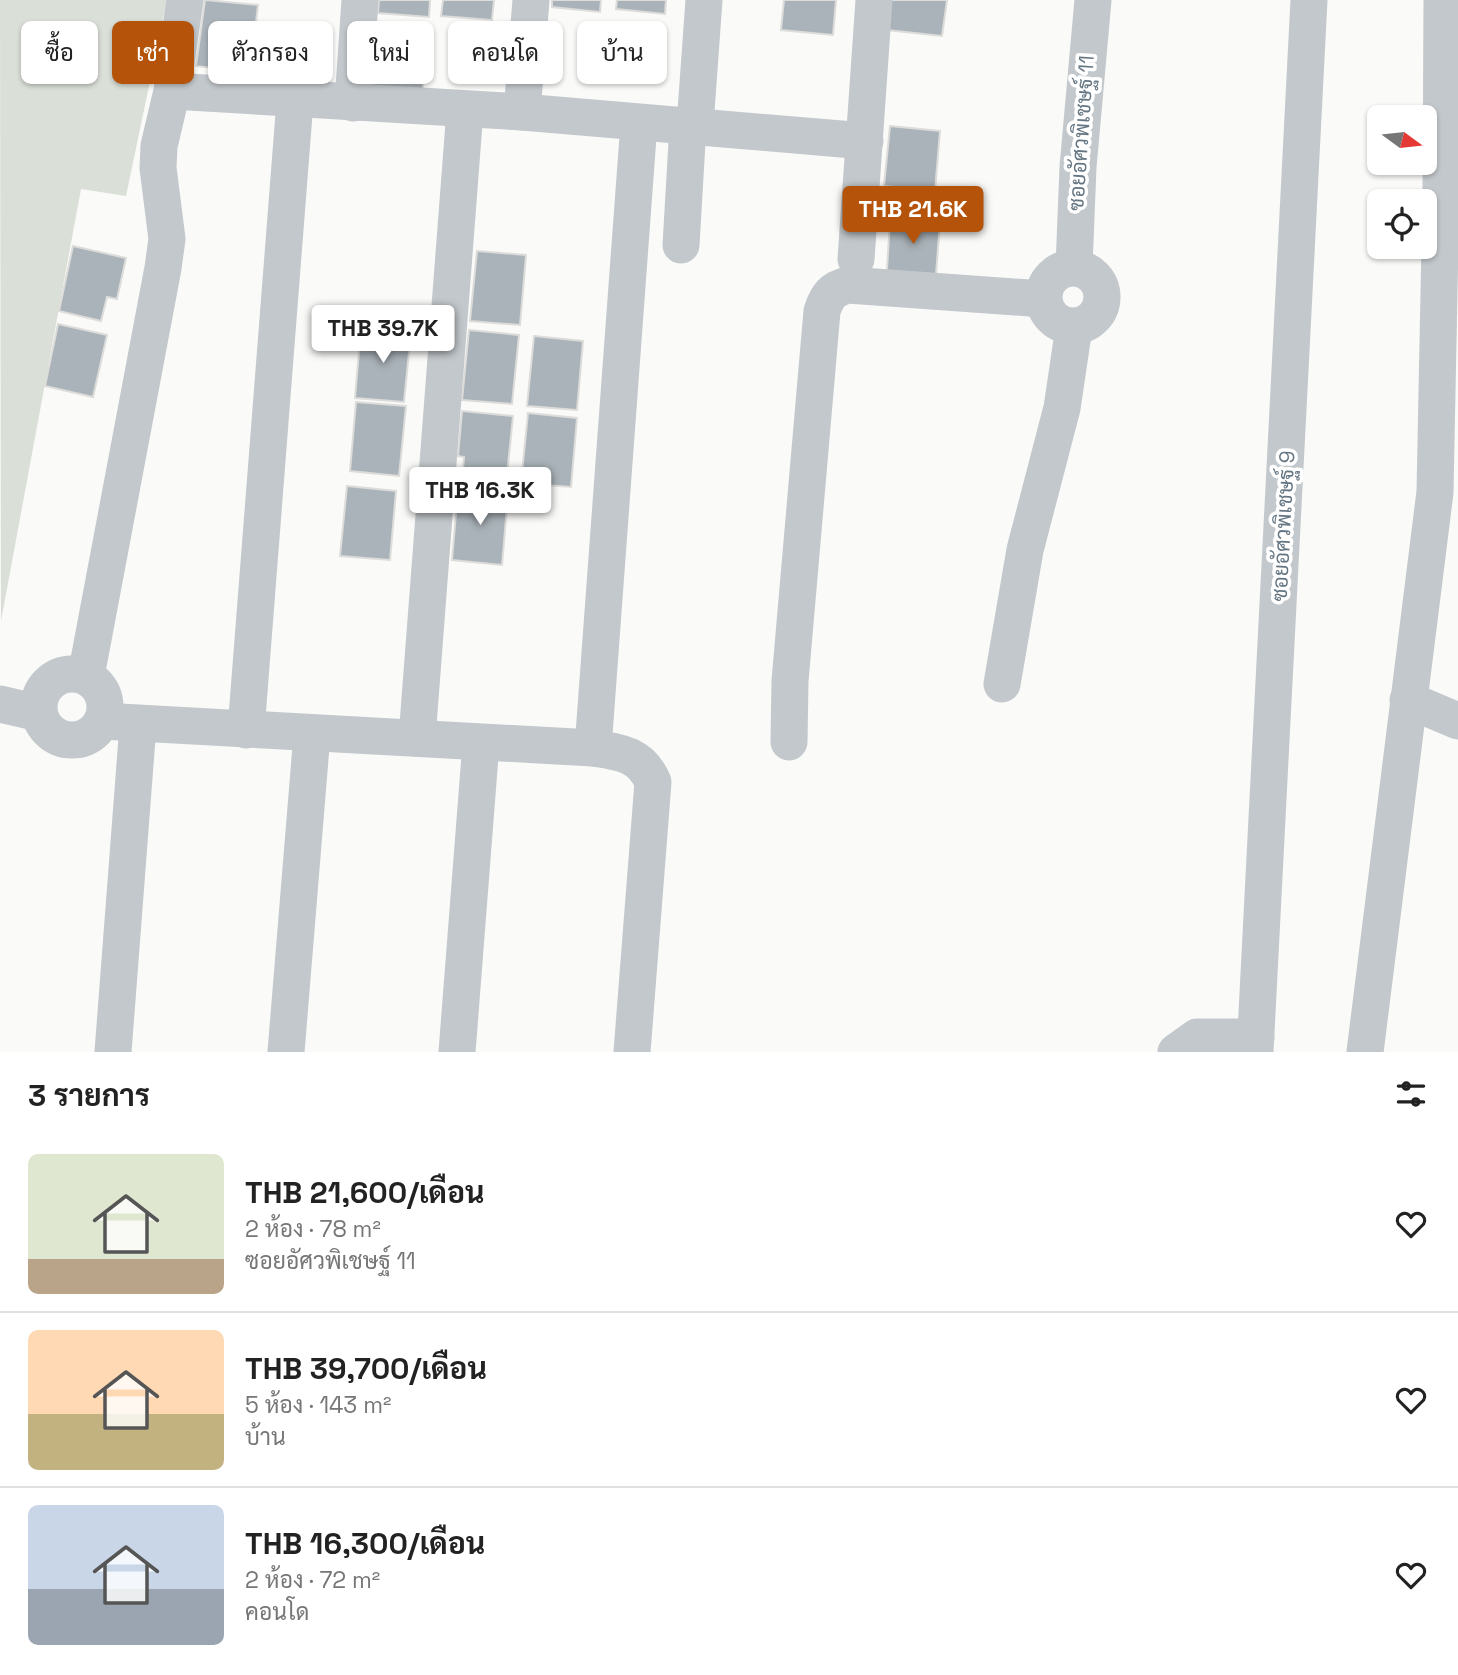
<!DOCTYPE html>
<html lang="th">
<meta charset="utf-8">
<style>
body{margin:0;font-family:"Space Grotesk",Sarabun,sans-serif;background:#f2f2f2;color:#222;height:100vh;display:flex;flex-direction:column;font-size:26px;white-space:nowrap}
*{box-sizing:border-box;margin:0}
p{font-size:23px;color:#767676}
.icon{flex:none;width:38px;height:38px;fill:none;stroke:currentColor;stroke-width:2;stroke-linecap:round;stroke-linejoin:round}
.map{position:relative;height:1052px;overflow:hidden}
.sheet{display:flex;flex-direction:column;background:#fff;flex:1}
.sheet>*{flex:none}
.guide{position:absolute;left:21px;top:21px;width:700px;height:63px;display:flex;gap:14px}
.needle{width:46px;rotate:105deg}
.controls{position:absolute;left:1367px;top:105px;display:grid;gap:14px}
.controls a{display:grid;place-items:center;width:70px;height:70px;border-radius:10px;background:#fff;box-shadow:0 2px 5px #0004;font-size:35px}
.price{position:absolute;translate:-50% -60px;padding:0 16px;border-radius:7px;background:#fff;color:#222;font-size:23px;line-height:46px;filter:drop-shadow(0 2px 4px #0008)}
.price::after{content:'';position:absolute;left:50%;top:42px;width:21px;height:16px;margin-left:-10px;background:inherit;clip-path:polygon(0 0,100% 0,50% 100%)}
.price.on{background:#b45309;color:#fff}
ul{padding:0;list-style:none}
li{display:flex;align-items:center;gap:21px;height:175px;padding:0 28px}
li+li{border-top:2px solid #e0e0e0}
li span{display:grid;place-items:center;flex:none;width:196px;height:140px;border-radius:10px;color:#555}
li>.icon{margin-inline-start:auto}
span .icon{width:84px;height:84px;fill:#fffc;stroke-width:1}
li b{font-size:30px}
h2{display:flex;justify-content:space-between;align-items:center;height:84px;padding:0 28px;font-size:30px}
.pill{padding:0 24px;border-radius:10px;background:#fff;box-shadow:0 2px 5px #0004;font-size:24px;line-height:63px}
.pill.on{background:#b45309;color:#fff}
.map>svg:first-child{display:block}
</style>
<div class="map">
<svg width="1458" height="1052" viewBox="0 0 1458 1052">
<rect width="100%" height="100%" fill="#fafaf8"/>
<path fill="#dadfd7" d="M0,0H167L126,196L81,189L1,621Z"/>
<g fill="#aab3b9" stroke="#dcdcda" stroke-width="2">
<path d="M205,0L258,5L250,73L196,66Z"/>
<path d="M379,0H430L429,17L378,13Z"/>
<path d="M443,0H494L492,20L441,16Z"/>
<path d="M552,0H601L600,12L552,7Z"/>
<path d="M617,0H666L665,14L616,9Z"/>
<path d="M784,0H836L833,35L781,30Z"/>
<path d="M890,0H947L942,36L887,30Z"/>
<path d="M375,23L429,29L422,98L368,94Z"/>
<path d="M890,126L940,131L935,191L884,186Z"/>
<path d="M891,205L941,208L935,288L886,285Z"/>
<path d="M73,246L126,258L117,299L107,297L101,321L59,311Z"/>
<path d="M477,251L526,255L520,325L470,321Z"/>
<path d="M58,324L107,335L93,397L45,386Z"/>
<path d="M361,328L411,332L404,402L355,398Z"/>
<path d="M469,330L519,335L512,404L462,400Z"/>
<path d="M534,336L583,341L577,410L527,406Z"/>
<path d="M356,402L406,406L399,476L350,471Z"/>
<path d="M462,411L513,416L506,485L462,481L464,457L458,456Z"/>
<path d="M528,413L577,418L571,487L521,483Z"/>
<path d="M347,486L396,491L390,560L340,556Z"/>
<path d="M458,490L508,495L502,565L452,560Z"/>
</g>
<g fill="none" stroke-linecap="round" stroke-linejoin="round">
<g stroke="#c3c8cc" stroke-width="37">
<path d="M172,91L522,112L865,141"/>
<path d="M353,103L360,0"/>
<path d="M522,112L531,0"/>
<path d="M695,125L704,0"/>
<path d="M681,245L688,125"/>
<path d="M856,259L874,0"/>
<path d="M1074,267L1078,167L1093,0"/>
<circle cx="1073" cy="297" r="29"/>
<circle cx="72" cy="707" r="33"/>
<path d="M86,676L163,268L167,239L158,168L159,146L172,91L185,0"/>
<path d="M1002,684L1025,550L1062,408L1074,327"/>
<path d="M1408,700L1458,721"/>
<path d="M0,704L39,713"/>
<path d="M102,721L593,748C620,752 641,754 653,782L632,1052"/>
<path d="M246,730L295,101"/>
<path d="M417,738L465,110"/>
<path d="M789,742L790,681L822,311C827,296 832,289 848,285L1043,299"/>
<path d="M593,748L639,123"/>
<path d="M113,1052L138,725"/>
<path d="M286,1052L312,734"/>
<path d="M457,1052L481,743"/>
<path d="M1176,1052L1197,1037H1256"/>
<path d="M1255,1052L1309,0"/>
<path d="M1365,1052L1435,492L1441,193L1442,0"/>
</g>
</g>
<g text-anchor="middle" dominant-baseline="central" stroke-width="7" stroke-linejoin="round" paint-order="stroke">
<g font-size="21" fill="#657683" stroke="#fff">
<text transform="translate(1081 133) rotate(-86)">ซอยอัศวพิเชษฐ์ 11</text>
<text transform="translate(1283 526) rotate(-87)">ซอยอัศวพิเชษฐ์ 9</text>
</g>
</g>
</svg>
<div class="controls">
<a><svg class="needle" viewBox="-14 -14 28 28"><path d="M0-13l5 13h-10z" fill="#e53935"/><path d="M0 13l5-13h-10z" fill="#767676"/></svg></a>
<a><svg class="icon" aria-label="locate" viewBox="0 0 24 24"><circle cx="12" cy="12" r="6"/><path d="M12 2v4M12 18v4M2 12h4M18 12h4"/></svg></a>
</div>
<b class="price on" style="left:913px;top:246px">THB 21.6K</b>
<b class="price" style="left:383px;top:365px">THB 39.7K</b>
<b class="price" style="left:480px;top:527px">THB 16.3K</b>
<div class="guide">
<a class="pill">ซื้อ</a>
<a class="pill on">เช่า</a>
<a class="pill">ตัวกรอง</a>
<a class="pill">ใหม่</a>
<a class="pill">คอนโด</a>
<a class="pill">บ้าน</a>
</div>
</div>
<section class="sheet">
<h2>3 รายการ<svg class="icon" aria-label="filters" viewBox="0 0 24 24"><path d="M4 7h16M4 17h16"/><circle cx="9" cy="7" r="2"/><circle cx="15" cy="17" r="2"/></svg></h2>
<ul>
<li><span style="background:linear-gradient(#dfe7d0 75%,#b9a48a 0)"><svg class="icon" aria-label="home" viewBox="0 0 24 24"><path d="M3 11l9-7 9 7M6 9v11h12V9"/></svg></span><div><b>THB 21,600/เดือน</b><p>2 ห้อง · 78 m²</p><p>ซอยอัศวพิเชษฐ์ 11</p></div><svg class="icon" aria-label="heart" viewBox="0 0 24 24"><path d="M12 20l-8-8c-3-5 5-10 8-4 3-6 11-1 8 4z"/></svg></li>
<li><span style="background:linear-gradient(#ffd9b3 60%,#c2b280 0)"><svg class="icon" aria-label="home" viewBox="0 0 24 24"><path d="M3 11l9-7 9 7M6 9v11h12V9"/></svg></span><div><b>THB 39,700/เดือน</b><p>5 ห้อง · 143 m²</p><p>บ้าน</p></div><svg class="icon" aria-label="heart" viewBox="0 0 24 24"><path d="M12 20l-8-8c-3-5 5-10 8-4 3-6 11-1 8 4z"/></svg></li>
<li><span style="background:linear-gradient(#c9d6e8 60%,#9aa5b1 0)"><svg class="icon" aria-label="home" viewBox="0 0 24 24"><path d="M3 11l9-7 9 7M6 9v11h12V9"/></svg></span><div><b>THB 16,300/เดือน</b><p>2 ห้อง · 72 m²</p><p>คอนโด</p></div><svg class="icon" aria-label="heart" viewBox="0 0 24 24"><path d="M12 20l-8-8c-3-5 5-10 8-4 3-6 11-1 8 4z"/></svg></li>
</ul>
</section>
